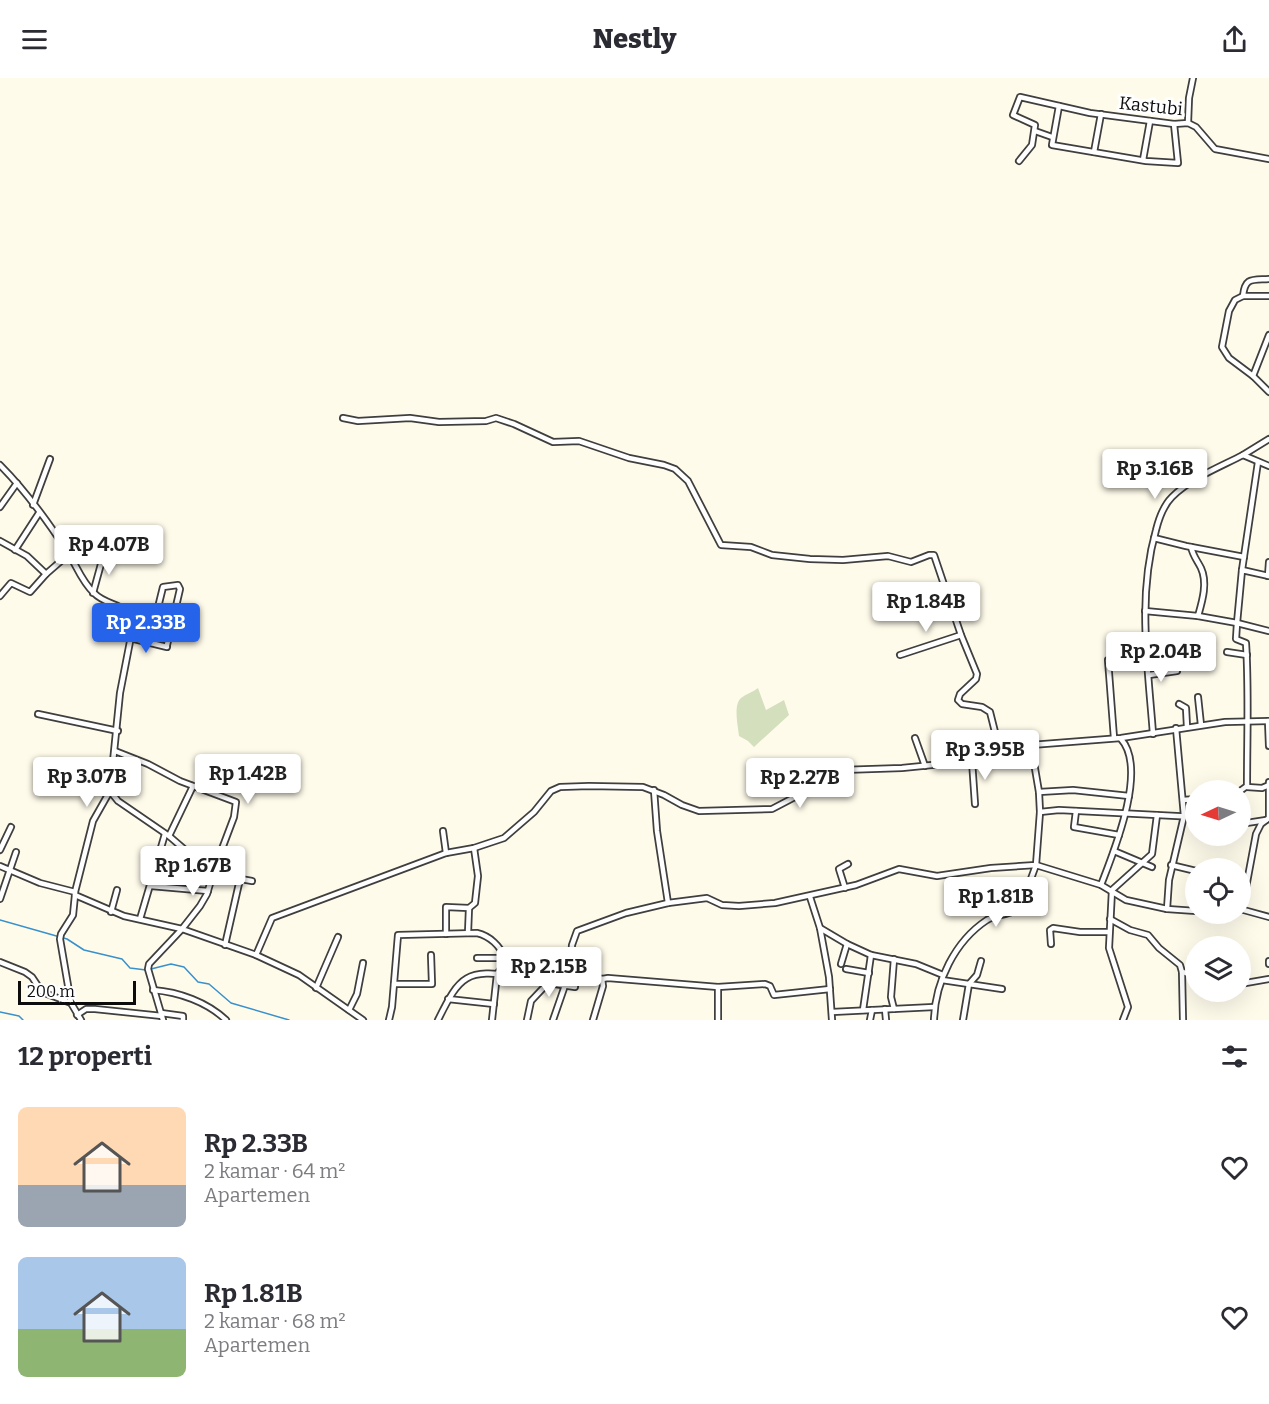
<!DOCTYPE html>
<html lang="id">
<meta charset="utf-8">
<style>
body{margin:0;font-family:Bitter,serif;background:#f2f2f3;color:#2b2b33;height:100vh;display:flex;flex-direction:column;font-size:22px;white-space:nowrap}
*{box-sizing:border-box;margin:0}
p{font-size:20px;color:#7c7c81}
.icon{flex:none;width:33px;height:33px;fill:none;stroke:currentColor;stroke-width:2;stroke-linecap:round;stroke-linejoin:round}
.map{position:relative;height:942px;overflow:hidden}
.side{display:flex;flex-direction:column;background:#fff;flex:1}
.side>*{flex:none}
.needle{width:39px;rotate:266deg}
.fabs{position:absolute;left:1185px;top:702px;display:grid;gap:12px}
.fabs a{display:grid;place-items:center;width:66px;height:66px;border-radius:50%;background:#fff;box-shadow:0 6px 24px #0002;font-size:30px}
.scale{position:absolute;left:18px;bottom:15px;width:118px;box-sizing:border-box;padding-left:6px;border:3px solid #0c0c0c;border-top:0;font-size:16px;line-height:21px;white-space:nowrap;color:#0c0c0c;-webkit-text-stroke:4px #fff;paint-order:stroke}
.price{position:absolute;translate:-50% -51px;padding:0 14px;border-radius:6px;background:#fff;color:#222;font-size:20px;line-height:39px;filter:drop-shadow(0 2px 3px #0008)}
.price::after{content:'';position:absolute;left:50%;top:36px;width:18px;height:14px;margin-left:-9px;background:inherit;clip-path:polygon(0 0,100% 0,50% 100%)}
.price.active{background:#2563eb;color:#fff}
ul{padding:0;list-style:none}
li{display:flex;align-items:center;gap:18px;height:150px;padding:0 18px}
li span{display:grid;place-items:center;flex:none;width:168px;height:120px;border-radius:9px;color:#555}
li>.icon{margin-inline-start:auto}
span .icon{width:72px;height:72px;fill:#fffc;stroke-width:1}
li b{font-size:26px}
h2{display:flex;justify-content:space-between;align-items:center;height:72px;padding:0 18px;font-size:26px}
header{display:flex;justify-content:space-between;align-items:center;height:78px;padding:0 18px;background:#fff;font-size:27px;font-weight:800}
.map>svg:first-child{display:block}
</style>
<header><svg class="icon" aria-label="menu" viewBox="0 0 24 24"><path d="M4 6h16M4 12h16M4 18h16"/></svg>Nestly<svg class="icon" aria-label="share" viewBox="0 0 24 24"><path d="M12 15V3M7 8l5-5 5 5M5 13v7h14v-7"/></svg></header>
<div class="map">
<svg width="1269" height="942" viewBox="0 0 1269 942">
<rect width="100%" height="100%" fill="#fffbeb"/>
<path fill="#d4e0bd" d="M758,610L766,632L784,622L789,637L754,669L748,663L739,658C738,648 733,627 741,620C746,616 753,614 758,610Z"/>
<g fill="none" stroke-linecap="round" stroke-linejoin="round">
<g stroke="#3890cc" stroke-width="1.5">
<path d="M0,842L67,861L84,872L122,881L130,890L146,892"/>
<path d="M151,891L171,886L184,889L198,904L209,906L231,925L289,942"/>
<path d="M0,934L19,938L23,942"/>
</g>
<defs>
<g id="minor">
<path d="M1059,28L1052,67L1146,83L1178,85L1174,46"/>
<path d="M1188,45L1189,20L1193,0"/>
<path d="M1035,53L1052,59"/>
<path d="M1094,74L1101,36"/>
<path d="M1143,82L1150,43"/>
<path d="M1019,83L1032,67L1035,47L1013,37L1020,19L1090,35L1174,46L1188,45L1196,49L1215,71L1269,81"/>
<path d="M1243,218C1245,199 1252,202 1269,201"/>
<path d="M1269,257L1253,298L1269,314"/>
<path d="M1253,298L1229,280L1222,269L1229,233L1235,222L1243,218H1269"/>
<path d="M343,340L358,343L410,340L439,344L486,343L496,340L514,346L553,364L579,363L629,380L664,387L675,391L688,403L721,467L751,469L772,477L810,481L843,482L888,478L911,484L929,477H934L961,557L977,596L976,601L960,616L958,622L962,626L982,629L990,634L1000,674"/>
<path d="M1243,377L1269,361"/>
<path d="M0,387C26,413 49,445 69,476C77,489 82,504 94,515C106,528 127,525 134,543L120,615L110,713L93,743L75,814"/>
<path d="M33,427L50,381"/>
<path d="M0,429L17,405"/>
<path d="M1154,460L1186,468L1244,479"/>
<path d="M0,463L27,478L46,496"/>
<path d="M15,472L39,435"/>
<path d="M1242,492L1258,384"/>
<path d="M1268,498L1269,484"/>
<path d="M93,515L104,475"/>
<path d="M0,518L11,505L30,514L46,496L69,476"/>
<path d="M1145,533L1198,538C1202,524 1208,505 1201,490C1197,482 1193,478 1191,469"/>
<path d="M1198,538L1237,545L1242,492L1269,498"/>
<path d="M135,539L171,550"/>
<path d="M130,560L167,569"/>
<path d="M150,562L163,509L178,507L180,511L167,567"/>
<path d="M1227,574L1247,577"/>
<path d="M900,577L961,557"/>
<path d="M1108,582L1114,660"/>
<path d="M1149,597L1177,593"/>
<path d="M1198,619L1201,647"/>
<path d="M1179,626L1186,630L1187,649"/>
<path d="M38,636L118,653"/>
<path d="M1268,643L1269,668"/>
<path d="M1153,656C1148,588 1137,519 1156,452C1159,440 1163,428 1172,419C1191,400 1220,389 1243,377L1269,388"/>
<path d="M915,660L925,688"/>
<path d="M115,673L148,686L180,703L236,724L234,739L214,792L207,816L200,828L182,851L256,877L299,897L363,942"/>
<path d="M972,683L975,726"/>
<path d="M58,706L72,710L110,713L118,723L169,758L213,796L252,803"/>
<path d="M1247,709L1262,710L1269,707"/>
<path d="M1240,713L1247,708C1247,660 1249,613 1246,565L1236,561L1237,545L1269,553"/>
<path d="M1039,714L1073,712L1129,718"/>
<path d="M1183,722L1196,721"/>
<path d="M1076,733L1074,749L1119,757"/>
<path d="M1040,734L1059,732L1196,739"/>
<path d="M1269,740V704"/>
<path d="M1240,746L1266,742"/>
<path d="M443,753L446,775"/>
<path d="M169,758L193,708"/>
<path d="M1218,761L1219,758"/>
<path d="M0,772L11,749"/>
<path d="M1114,773L1152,789"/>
<path d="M1171,787L1196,793"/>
<path d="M0,788L40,805L75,814V817L124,838L182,851L149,886L148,891L163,942"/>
<path d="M1101,807C1114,773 1148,691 1121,661"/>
<path d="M151,808L208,813"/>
<path d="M845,810L839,791L848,786"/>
<path d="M75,817L73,837L61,856L60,861L71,925L81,942"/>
<path d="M810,819L820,850L847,866L871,877L916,886L943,897"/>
<path d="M0,821L16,774"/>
<path d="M668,825L707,820L722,827L739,828L775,825L856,807L899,791L937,798L991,790L1036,787L1040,734L1039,714L1031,667L1121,660L1225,644L1269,643"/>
<path d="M1167,831L1169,802L1184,738L1176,650"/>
<path d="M1240,831L1269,839"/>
<path d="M1242,831L1256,756L1261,746L1269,740"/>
<path d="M111,834L117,812"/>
<path d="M140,841L165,756"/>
<path d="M1110,841L1130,852L1148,857L1159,870L1180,887L1182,894L1196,897"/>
<path d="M820,850L829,899L832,942"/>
<path d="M468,855L469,830"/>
<path d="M446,856V829L469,830L475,825L478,798L474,770"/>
<path d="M1051,866L1050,852L1053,850L1080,854H1109"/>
<path d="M225,867L240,801"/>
<path d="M256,877L272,840L446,775L474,770L504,760L534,734L551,713L560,709L589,708L643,709L664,717L682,727L699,733L772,731L814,709L821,699L830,694L842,692L902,690L972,683L990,680L1000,674L1031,667"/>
<path d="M477,880H505"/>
<path d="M1269,883V886"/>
<path d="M0,884L25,894L32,899L42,914L71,925"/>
<path d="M841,886L847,866"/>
<path d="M504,887L534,885L602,901L608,900L718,909L765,906L770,908L774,917L830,911"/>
<path d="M846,891L869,895"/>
<path d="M1182,894L1183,942"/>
<path d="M942,902L1002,911"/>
<path d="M394,906H432L431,877"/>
<path d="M1240,906L1269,901"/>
<path d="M316,910L338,859"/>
<path d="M153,912C179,914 207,924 226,942"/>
<path d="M448,921L494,926"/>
<path d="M885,931L886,942"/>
<path d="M894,931L891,919L894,881"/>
<path d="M349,932L357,916L363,885"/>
<path d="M863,932L871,877"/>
<path d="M832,934L934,929"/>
<path d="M161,935L183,938V942"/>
<path d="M77,937L86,931H95L162,938"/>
<path d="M389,942L392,929L398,857L477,855C490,858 500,868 505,880L504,887L497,896L492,942"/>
<path d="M438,942C460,897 466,891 517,898"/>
<path d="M527,942L531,923L548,905L575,909"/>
<path d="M553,942L570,893L572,867L577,853L626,835L668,825L657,753L654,712"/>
<path d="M593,942L603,908L602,901"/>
<path d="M718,942V909"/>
<path d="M870,942L872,932"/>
<path d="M934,942C935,904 955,863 987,842C997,836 1013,837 1021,828L1036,787L1101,807L1126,822L1167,831L1196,833"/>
<path d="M963,942L969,906L977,897L981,883"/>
<path d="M1123,942L1128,929L1109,870L1112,812L1152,776L1157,737"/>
</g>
</defs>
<use href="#minor" stroke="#3f3f3f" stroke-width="8"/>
<use href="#minor" stroke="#fff" stroke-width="4.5"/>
</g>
<g text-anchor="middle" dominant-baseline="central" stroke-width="6" stroke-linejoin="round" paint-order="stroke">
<g font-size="18" fill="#0c0c0c" stroke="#fff">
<text transform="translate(1151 28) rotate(6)">Kastubi</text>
</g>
</g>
</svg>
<div class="fabs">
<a><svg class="needle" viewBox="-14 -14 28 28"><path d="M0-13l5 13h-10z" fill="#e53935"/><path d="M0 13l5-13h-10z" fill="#7c7c81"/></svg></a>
<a><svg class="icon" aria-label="locate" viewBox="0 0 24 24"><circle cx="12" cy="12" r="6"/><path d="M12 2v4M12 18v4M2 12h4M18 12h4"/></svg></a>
<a><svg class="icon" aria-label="layers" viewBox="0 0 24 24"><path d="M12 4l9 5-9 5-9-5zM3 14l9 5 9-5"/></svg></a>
</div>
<div class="scale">200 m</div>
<b class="price" style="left:1155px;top:422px">Rp 3.16B</b>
<b class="price" style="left:109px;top:498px">Rp 4.07B</b>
<b class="price" style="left:926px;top:555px">Rp 1.84B</b>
<b class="price active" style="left:146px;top:576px">Rp 2.33B</b>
<b class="price" style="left:1161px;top:605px">Rp 2.04B</b>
<b class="price" style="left:985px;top:703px">Rp 3.95B</b>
<b class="price" style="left:248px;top:727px">Rp 1.42B</b>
<b class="price" style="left:87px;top:730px">Rp 3.07B</b>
<b class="price" style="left:800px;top:731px">Rp 2.27B</b>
<b class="price" style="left:193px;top:819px">Rp 1.67B</b>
<b class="price" style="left:996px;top:850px">Rp 1.81B</b>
<b class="price" style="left:549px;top:920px">Rp 2.15B</b>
</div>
<section class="side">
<h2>12 properti<svg class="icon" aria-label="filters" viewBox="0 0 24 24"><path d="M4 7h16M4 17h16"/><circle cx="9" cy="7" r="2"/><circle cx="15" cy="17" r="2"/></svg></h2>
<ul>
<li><span style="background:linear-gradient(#ffd9b3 65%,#9aa5b1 0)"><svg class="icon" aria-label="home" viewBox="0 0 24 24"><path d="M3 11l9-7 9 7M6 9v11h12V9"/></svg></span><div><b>Rp 2.33B</b><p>2 kamar · 64 m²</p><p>Apartemen</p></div><svg class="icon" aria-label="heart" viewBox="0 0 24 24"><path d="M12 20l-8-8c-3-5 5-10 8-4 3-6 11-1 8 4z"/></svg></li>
<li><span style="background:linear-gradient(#a9c7e8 60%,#8fb573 0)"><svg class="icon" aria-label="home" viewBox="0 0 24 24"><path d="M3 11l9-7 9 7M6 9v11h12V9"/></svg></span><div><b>Rp 1.81B</b><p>2 kamar · 68 m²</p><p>Apartemen</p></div><svg class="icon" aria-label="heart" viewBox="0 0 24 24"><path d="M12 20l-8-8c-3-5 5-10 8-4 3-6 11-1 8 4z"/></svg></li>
</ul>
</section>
